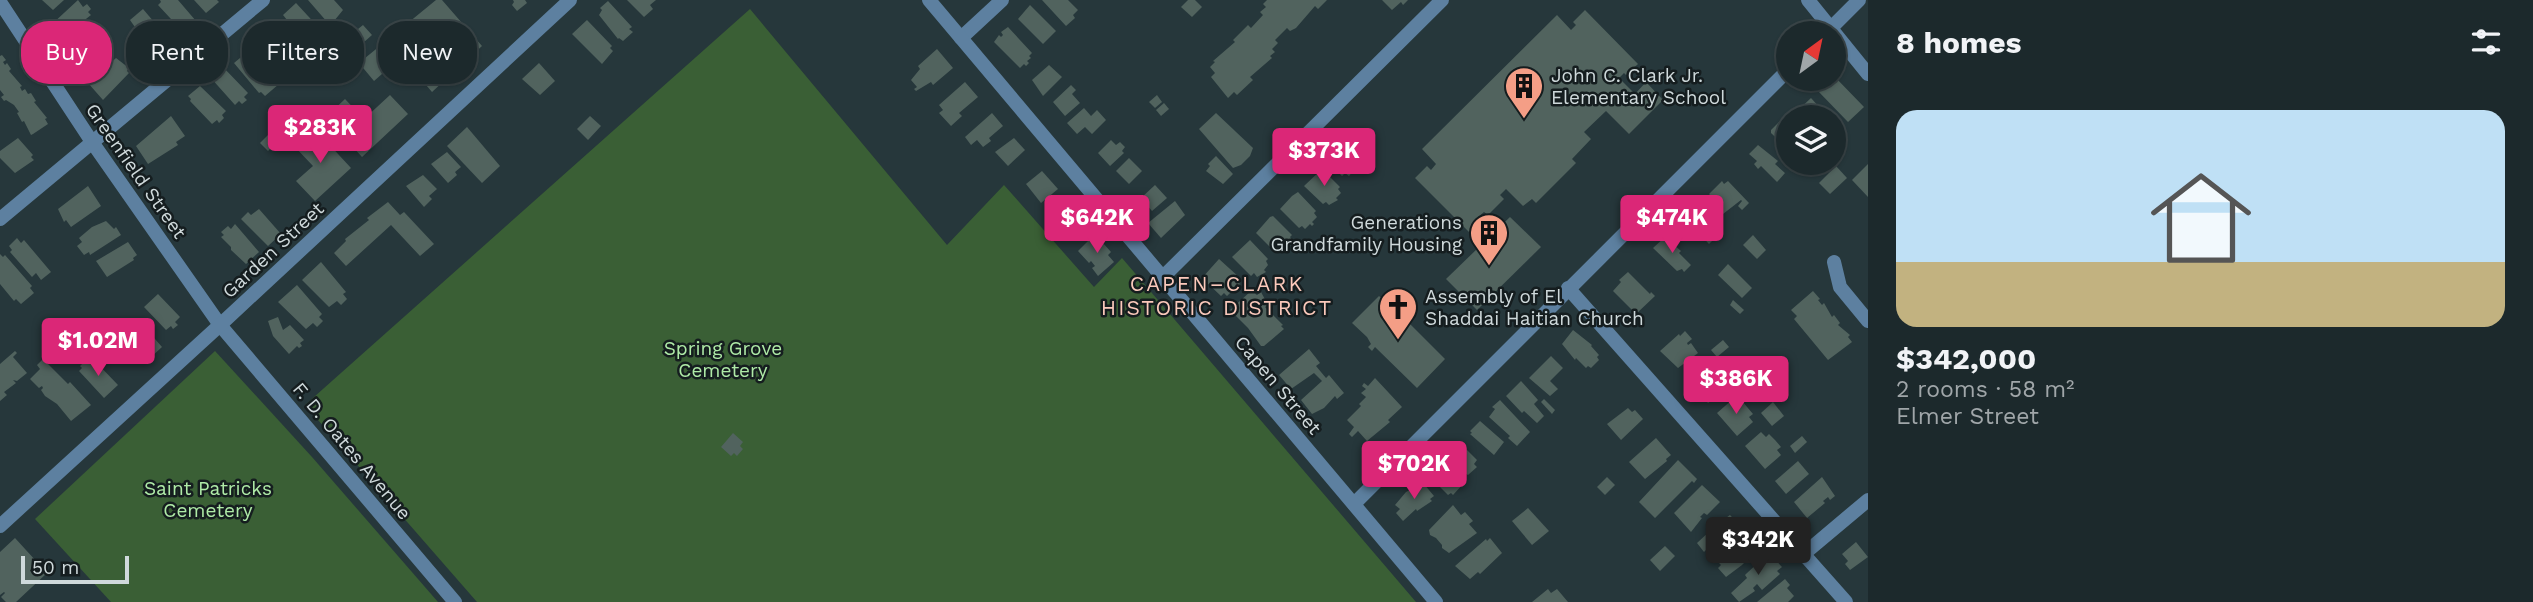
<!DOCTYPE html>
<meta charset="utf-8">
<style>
body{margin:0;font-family:"Work Sans",sans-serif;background:#253134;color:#f1f3f6;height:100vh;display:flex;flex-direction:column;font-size:26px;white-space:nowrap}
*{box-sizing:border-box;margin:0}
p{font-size:23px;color:#a0a6a9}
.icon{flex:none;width:38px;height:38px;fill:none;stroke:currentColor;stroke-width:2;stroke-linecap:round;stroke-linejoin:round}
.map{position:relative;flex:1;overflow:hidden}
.sheet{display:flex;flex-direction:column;background:#1c292c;width:665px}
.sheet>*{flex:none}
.banner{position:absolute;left:21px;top:21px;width:665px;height:63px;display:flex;gap:14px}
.needle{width:46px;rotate:33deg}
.buttons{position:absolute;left:1776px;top:21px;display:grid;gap:14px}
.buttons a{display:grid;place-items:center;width:70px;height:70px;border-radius:50%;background:#1c292c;box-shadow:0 2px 5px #0004,0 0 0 2px #3a4548;font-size:35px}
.scale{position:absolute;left:21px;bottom:18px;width:108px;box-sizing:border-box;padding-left:7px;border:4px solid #cfd9db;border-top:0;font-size:19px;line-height:24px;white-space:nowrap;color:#cfd9db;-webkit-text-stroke:5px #151d1f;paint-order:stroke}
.price{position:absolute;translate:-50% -60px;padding:0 16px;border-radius:7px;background:#db2777;color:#fff;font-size:23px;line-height:46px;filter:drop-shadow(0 2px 4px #0008)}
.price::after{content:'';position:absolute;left:50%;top:42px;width:21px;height:16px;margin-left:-10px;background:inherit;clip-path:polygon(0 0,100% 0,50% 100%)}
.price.selected{background:#222;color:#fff}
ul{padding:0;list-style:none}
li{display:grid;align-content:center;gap:14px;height:371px;padding:0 28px}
li span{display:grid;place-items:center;height:217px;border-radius:21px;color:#555}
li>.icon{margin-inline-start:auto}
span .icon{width:126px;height:126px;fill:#fffc;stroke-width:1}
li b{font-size:30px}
h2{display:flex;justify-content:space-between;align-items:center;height:84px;padding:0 28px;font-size:30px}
.chip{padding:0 24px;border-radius:28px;background:#1c292c;box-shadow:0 2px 5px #0004,0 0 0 2px #3a4548;font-size:24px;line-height:63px}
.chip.selected{background:#db2777;color:#fff}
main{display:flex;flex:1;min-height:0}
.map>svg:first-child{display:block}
</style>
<main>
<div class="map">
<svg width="1868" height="602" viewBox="0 0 1868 602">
<rect width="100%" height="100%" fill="#26373b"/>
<g fill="#3a5f35">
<path d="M750,9L947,245L1004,185L1094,287L1122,258L1416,602H477L305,405Z"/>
<path d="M215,351L312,457L438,602H111L35,519Z"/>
</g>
<g fill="#51635e">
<path d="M42,0H64L53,10Z"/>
<path d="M78,0L83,7L87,4L91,9L88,12L91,15L62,38L51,25Z"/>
<path d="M160,0H178L196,21L183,32L158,5L161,2Z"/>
<path d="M194,0H217L219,2L206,13Z"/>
<path d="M308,0H334L343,10L334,21L333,19L328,23Z"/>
<path d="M436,0H442L482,46L432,92L415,72L444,45L432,30L374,81L359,63Z"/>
<path d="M513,0H525L527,3L517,11L512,5L514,2Z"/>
<path d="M627,0H656L650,5L653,9L644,17Z"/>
<path d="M1042,0H1068L1078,10L1073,15L1075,18L1066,26Z"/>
<path d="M1188,0H1195L1202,7L1192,17L1181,7Z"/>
<path d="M1267,0H1327L1318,9L1315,6L1296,28L1290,31L1287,28L1275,40L1278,43L1272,49L1275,52L1270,56L1272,58L1250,77L1253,80L1237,95L1234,92L1228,98L1211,77L1215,73L1210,67L1215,62L1213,61L1235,42L1233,40L1248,25L1251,28L1263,15L1260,12L1266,7L1263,4Z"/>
<path d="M1382,0H1408L1403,5L1401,2L1392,10Z"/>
<path d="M608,1L632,27L629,29L633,32L623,41L619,38L618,39L599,15L602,10L600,8Z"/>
<path d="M296,3L320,29L321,33L305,42L283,15Z"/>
<path d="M1030,5L1056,31L1043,44L1018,19Z"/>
<path d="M143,9L171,42L158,53L146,43L130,20Z"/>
<path d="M1585,10L1638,64L1626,75L1624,73L1619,78L1635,94L1646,82L1663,100L1629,134L1606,111L1584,132L1591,139L1572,159L1576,163L1536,203L1532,199L1523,206L1506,189L1500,195L1504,199L1488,215L1484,212L1478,217L1481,220L1469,232L1415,178L1427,166L1431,170L1436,164L1422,149L1557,15L1571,30L1576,25L1573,22Z"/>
<path d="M587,20L612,46L610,48L613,51L602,64L572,34Z"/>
<path d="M363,25L372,35L354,51L352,48L355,45L348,37Z"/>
<path d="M1008,27L1032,53L1029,56L1031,58L1027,61L1029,63L1026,66L1024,64L1020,68L994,42L999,35L1001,37L1003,35L1001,32Z"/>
<path d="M96,28L102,34L104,32L109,37L106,39L108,42L80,66L69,53Z"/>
<path d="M273,28L286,42L275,52L271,51V48L263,38Z"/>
<path d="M340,43L350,53L334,68L324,57Z"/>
<path d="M252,48L278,78L276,80L279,84L265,96L261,92L259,93L234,63Z"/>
<path d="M937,49L953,68L933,85L931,82L916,91L914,89L917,87L911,80L920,69L918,66Z"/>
<path d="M2,55L6,60L3,62L5,65L7,63L11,69L9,71L22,86L20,87L22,91L25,89L28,94L31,93L36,101L34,102L47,118L45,119L48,124L33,134L31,135L24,121L22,122L17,113L19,112L14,105L6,100L4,101L1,97L4,95L0,90V56Z"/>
<path d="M116,58L129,68L127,71L129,73L103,100L88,83Z"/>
<path d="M539,63L555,81L540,95L522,79Z"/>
<path d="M1049,65L1062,77L1043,96L1032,80Z"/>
<path d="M222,66L248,93L244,97L247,100L242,104L239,101L235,105L210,77Z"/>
<path d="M1834,76L1864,107L1848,122L1817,90L1829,79H1834Z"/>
<path d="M965,82L978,97L959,113L962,116L951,126L939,113L943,110L939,105Z"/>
<path d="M1071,85L1076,90L1072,94L1080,103L1065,116L1053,102Z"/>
<path d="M200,86L226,111L222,115L224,118L219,123L217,120L212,124L190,101L191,99L188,96Z"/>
<path d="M390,95L408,114L362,157L326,117L345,99L364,119Z"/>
<path d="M1157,95L1162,102L1155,108L1149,102Z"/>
<path d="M1811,98L1828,117H1799L1795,113Z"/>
<path d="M1164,103L1169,109L1161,116L1156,110Z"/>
<path d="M1084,108L1091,116L1097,110L1106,120L1092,134L1085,127L1077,134L1067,123Z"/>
<path d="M992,113L1003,126L989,138L991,141L983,147L977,140L971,145L965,137Z"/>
<path d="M1216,113L1253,148L1250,156L1241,165L1233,168L1199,129Z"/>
<path d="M171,116L185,136L176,142L178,145L148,164L136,146Z"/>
<path d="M590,116L601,126L588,140L577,129Z"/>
<path d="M1784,117L1787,120L1788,119V149L1771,133V130Z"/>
<path d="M467,127L500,166L482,183L447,146Z"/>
<path d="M314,128L351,168L315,201L296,181L313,166L294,146Z"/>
<path d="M273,130L281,138L268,151L260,143Z"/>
<path d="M18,138L33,155L31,157L34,160L15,173L0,158V151Z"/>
<path d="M1014,138L1025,150L1008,166L995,152Z"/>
<path d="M1342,138L1361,157L1358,160L1361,164L1356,169L1358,170L1356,172L1354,170L1349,176L1345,173L1342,176L1323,157Z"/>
<path d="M1111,140L1116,145L1120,142L1125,147L1122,151L1124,153L1110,166L1098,153Z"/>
<path d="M1758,145L1778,161L1775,164L1785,173L1777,182L1761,166L1758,169L1754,164L1757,161L1749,154Z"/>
<path d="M447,152L461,167L455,172L457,175L448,183L431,164Z"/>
<path d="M1216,156L1233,174L1223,184L1206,171L1210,166L1208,164Z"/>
<path d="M1129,158L1142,171L1129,184L1116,171Z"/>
<path d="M1868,164V197L1852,180Z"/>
<path d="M1836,166L1847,178L1830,194L1819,183Z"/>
<path d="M1322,169L1340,187L1338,189L1341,193L1336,198L1338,200L1329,205L1326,202L1323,204L1304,186Z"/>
<path d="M1042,171L1058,189L1041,203L1026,184Z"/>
<path d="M423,175L437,189L429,196L432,199L424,207L406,186Z"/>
<path d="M1722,181L1724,184L1728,181L1749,203L1742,210L1738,206L1742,201L1741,200L1723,214L1708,200L1712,197L1709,194Z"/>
<path d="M1155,185L1167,198L1152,211L1141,198Z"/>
<path d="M88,186L101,206L71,227L66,220L64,222L58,209Z"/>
<path d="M1298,192L1316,211L1314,213L1317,217L1312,222L1314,224L1312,226L1310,224L1305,229L1302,226L1299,228L1280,209L1292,196Z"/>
<path d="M1068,200L1085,220L1069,235L1051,214Z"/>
<path d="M1175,201L1185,215L1161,238L1148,223Z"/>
<path d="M388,202L400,215L404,212L434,244L420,256L391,225L346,266L334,253L346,241L345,239L369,220L367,218Z"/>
<path d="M1694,207L1721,232L1709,244L1684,217Z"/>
<path d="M259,209L281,234L268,246L241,219L248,212L251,215Z"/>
<path d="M1273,216L1292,235L1290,237L1293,241L1288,246L1290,248L1281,253L1278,250L1275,252L1256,233L1270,217Z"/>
<path d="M1510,217L1541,247L1477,310L1446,279Z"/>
<path d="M106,221L114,229L116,227L121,235L90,255L89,252L84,255L77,246L82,242L79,238L92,227Z"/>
<path d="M235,224L259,252L246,264L231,250V247L221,237L224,235L221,232L228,226L231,229Z"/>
<path d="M1095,234L1111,252L1108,255L1114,262L1098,276L1092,268L1095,266L1091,261L1089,263L1078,251Z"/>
<path d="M1753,235L1766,250L1757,259L1743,245Z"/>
<path d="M1665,237L1681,251L1679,253L1691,265L1684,272L1682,269L1677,271L1653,248Z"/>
<path d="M17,238L21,243L24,240L51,272L41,280L36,273L32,277L10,252L12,250L9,246Z"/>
<path d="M1250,240L1268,259L1266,261L1268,265L1264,270L1266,272L1257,277L1254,273L1251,276L1232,257Z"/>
<path d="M128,242L137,255L133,258L134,260L107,277L96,261Z"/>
<path d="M0,254L3,257L5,255L32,286L30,288L34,293L21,304L16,299L14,301L0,284Z"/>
<path d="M1219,259L1240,278L1237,281L1240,284L1234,289L1236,291L1234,293L1232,291L1227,296L1224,293L1221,296L1202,278Z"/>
<path d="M321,262L346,292L343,294L347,299L341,305L337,301L329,307L302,280Z"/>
<path d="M1728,264L1752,288L1742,298L1718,275Z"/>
<path d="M1628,272L1650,294L1651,292L1655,296L1636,314L1613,291L1621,282L1619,280Z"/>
<path d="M297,285L322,314L319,317L323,321L317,327L313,323L306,329L278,302Z"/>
<path d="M1251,291L1257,295L1261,292L1268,305L1265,307L1283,325L1281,326L1284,329L1264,346H1261L1248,328L1230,310Z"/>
<path d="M1813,291L1820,299L1818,300L1822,305L1824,303L1832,317L1834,315L1840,323L1838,325L1850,335L1848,337L1852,342L1828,360L1794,319L1797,316L1791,310Z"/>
<path d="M158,294L180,317L175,322L178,325L173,329L171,326L166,330L144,307Z"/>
<path d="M1379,296L1401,315L1403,313L1406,316L1404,318L1445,359L1417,388L1375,347L1372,351L1368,347L1371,344L1367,337L1352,323Z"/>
<path d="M1733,300L1744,310L1740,314L1730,305Z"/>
<path d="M278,317L283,330L290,325L304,340L300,343L302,346L299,348L297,346L289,354L273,336L268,321Z"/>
<path d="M136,324L139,327L142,324L162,347L150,358L145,357L125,334Z"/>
<path d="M1573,330L1592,345L1591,346L1599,355L1597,357L1599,360L1591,368L1588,366L1586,368L1576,358L1575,360L1562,344Z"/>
<path d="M1685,331L1692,339L1687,343L1688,345L1691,343L1698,353L1678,368L1660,351L1679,334L1680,336Z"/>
<path d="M1723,340L1729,347L1717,357L1711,350Z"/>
<path d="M1309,349L1320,363L1316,366L1326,378L1329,375L1344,393L1337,399L1335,396L1324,408L1312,414L1301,400L1322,381L1314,373L1291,389L1279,375Z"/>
<path d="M15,351L17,353L13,357L27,373L17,381L13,380L16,383L4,392L7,395L0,401V364Z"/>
<path d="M1551,356L1563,368L1550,381L1558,389L1550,396L1529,378Z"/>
<path d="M43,359L68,384L70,382L91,405L71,421L57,404L45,396L41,390L43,388L42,386L39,388L30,379L40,369L37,365Z"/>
<path d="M87,359L89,362L93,359L118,385L104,398L79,371L82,368L80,366Z"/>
<path d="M1707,365L1711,369L1715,366L1726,380L1722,382L1727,388L1708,403L1689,380Z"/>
<path d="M1375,378L1402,407L1388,420L1390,422L1367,441L1358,431L1352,437L1349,434L1354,427L1347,420L1361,406L1359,404L1366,397L1361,393L1366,389L1362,386L1364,383L1368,386Z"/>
<path d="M1521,381L1538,400L1534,404L1544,416L1537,423L1524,411L1522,413L1506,396Z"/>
<path d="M1544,399L1555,410L1552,414L1541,402Z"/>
<path d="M1733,399L1738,404L1742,401L1753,414L1749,417L1753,422L1737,436L1717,413Z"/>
<path d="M1500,400L1530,432L1517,446L1508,438L1510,436L1489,417L1495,409L1492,407Z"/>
<path d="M1773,402L1784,416L1772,426L1761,413Z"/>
<path d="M1628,408L1632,412L1635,410L1643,419L1621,440L1607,424Z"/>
<path d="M1480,421L1504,442L1494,455L1470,434L1472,433L1470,431Z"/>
<path d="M1761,432L1766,437L1769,434L1775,440L1781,447L1777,450L1781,455L1765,469L1745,446Z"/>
<path d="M733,433L743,442L740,446L743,449L737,456L734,453L731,456L721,447Z"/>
<path d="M1802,436L1807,442L1795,453L1790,446Z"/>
<path d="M1656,438L1671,455L1666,459L1667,461L1645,479L1629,462Z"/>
<path d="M1458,441L1477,460L1474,464L1477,467L1468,475L1457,468L1445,453Z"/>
<path d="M1438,460L1463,484L1453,495L1451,493L1448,495L1425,472Z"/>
<path d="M1678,460L1697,479L1694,483L1692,481L1655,518L1639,502Z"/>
<path d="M1798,461L1809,474L1786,494L1775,481Z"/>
<path d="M1607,477L1615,485L1605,495L1597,487Z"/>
<path d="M1822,477L1835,496L1830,500L1828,497L1823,501L1825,503L1807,518L1794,502Z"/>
<path d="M1424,484L1434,496L1430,499L1432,501L1417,511L1416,509L1403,521L1396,513L1400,509L1395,505L1406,492L1419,485L1421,487Z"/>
<path d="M1702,485L1720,502L1707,515L1704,513L1700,517L1702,518L1691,532L1674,513Z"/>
<path d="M1453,505L1461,515L1465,512L1473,521L1469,524L1477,533L1449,553L1442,548V545L1436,538L1430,535L1429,530Z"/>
<path d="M1528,508L1549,531L1532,545L1512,521Z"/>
<path d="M1730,515L1742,528L1715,553L1711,555L1706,550L1704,552L1697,543L1710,531L1709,530Z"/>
<path d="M1746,536L1758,549L1742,565L1726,577L1718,568L1721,565L1717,561Z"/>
<path d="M15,538L47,573L16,602H6L1,597L5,593L4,592L0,595V552Z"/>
<path d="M1490,538L1502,553L1480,574L1478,572L1470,579L1455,566L1486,539L1487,541Z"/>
<path d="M1856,542L1868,557L1850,570L1845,564L1848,561L1842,554Z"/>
<path d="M1665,546L1675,556L1660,571L1650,560Z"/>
<path d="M1769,553L1782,567L1777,571L1780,574L1762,590L1757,584L1753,588L1755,591L1739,602L1731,593L1747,578L1745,575L1747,573L1759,562L1761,565L1763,564L1760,561Z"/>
<path d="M1785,579L1790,585L1787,588L1794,596L1788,602H1757Z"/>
<path d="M1548,589L1551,593L1557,589L1568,602H1532Z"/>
</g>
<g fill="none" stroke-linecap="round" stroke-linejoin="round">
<g stroke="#5d80a0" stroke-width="14">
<path d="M1808,0L1868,74"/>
<path d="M1826,33L1859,0"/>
<path d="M961,38L1002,0"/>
<path d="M0,219L263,0"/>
<path d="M1834,262L1840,287L1868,321"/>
<path d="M1568,288L1846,602"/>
<path d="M1354,504L1788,70"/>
<path d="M1805,553L1868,500"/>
</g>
<g stroke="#5d80a0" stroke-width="14">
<path d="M929,0L1436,602"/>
<path d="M0,2L92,142L220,325L455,602"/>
<path d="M1163,277L1442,0"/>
<path d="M0,526L220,325L570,0"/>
</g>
</g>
<defs>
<symbol id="building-pin" viewBox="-11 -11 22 30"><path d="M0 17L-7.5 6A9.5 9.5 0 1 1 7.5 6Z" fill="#f49e86" stroke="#151d1f"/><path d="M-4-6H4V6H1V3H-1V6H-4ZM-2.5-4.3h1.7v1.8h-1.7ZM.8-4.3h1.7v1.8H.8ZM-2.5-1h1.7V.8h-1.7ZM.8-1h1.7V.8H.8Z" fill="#111"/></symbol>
<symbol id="church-pin" viewBox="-11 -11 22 30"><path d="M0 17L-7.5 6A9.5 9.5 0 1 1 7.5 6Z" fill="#f49e86" stroke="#151d1f"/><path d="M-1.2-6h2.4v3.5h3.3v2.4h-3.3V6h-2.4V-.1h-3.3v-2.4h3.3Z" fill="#111"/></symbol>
</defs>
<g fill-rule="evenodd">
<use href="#building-pin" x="1502" y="64" width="44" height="60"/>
<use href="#building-pin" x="1467" y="211" width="44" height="60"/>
<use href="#church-pin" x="1376" y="285" width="44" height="60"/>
</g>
<g text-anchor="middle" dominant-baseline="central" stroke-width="5" stroke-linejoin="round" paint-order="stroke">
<g font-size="19" fill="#cfd9db" stroke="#151d1f" text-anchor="start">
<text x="1551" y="75">John C. Clark Jr.<tspan x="1551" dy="22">Elementary School</tspan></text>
<text x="1462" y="222" text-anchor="end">Generations<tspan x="1462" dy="22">Grandfamily Housing</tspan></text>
<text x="1425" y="296">Assembly of El<tspan x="1425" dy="22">Shaddai Haitian Church</tspan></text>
</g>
<g font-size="19" fill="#cfd9db" stroke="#151d1f">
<text transform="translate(136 171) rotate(55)">Greenfield Street</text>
<text transform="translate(273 250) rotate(-43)">Garden Street</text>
<text transform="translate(1278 385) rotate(50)">Capen Street</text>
<text transform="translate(352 451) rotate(50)">F. D. Oates Avenue</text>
</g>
<g font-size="19" fill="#afeba7" stroke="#151d1f">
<text x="723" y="348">Spring Grove<tspan x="723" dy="22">Cemetery</tspan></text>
<text x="208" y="488">Saint Patricks<tspan x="208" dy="22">Cemetery</tspan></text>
</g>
<g font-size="21" letter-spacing="2" fill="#fbc9bb" stroke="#151d1f">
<text x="1217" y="283">CAPEN–CLARK<tspan x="1217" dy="24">HISTORIC DISTRICT</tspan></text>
</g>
</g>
</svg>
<div class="buttons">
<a><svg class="needle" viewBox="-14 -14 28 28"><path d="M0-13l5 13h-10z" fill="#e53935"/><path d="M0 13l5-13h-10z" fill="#a0a6a9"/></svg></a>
<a><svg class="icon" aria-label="layers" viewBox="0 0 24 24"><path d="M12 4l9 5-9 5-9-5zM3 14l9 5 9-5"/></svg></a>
</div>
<div class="scale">50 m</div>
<b class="price" style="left:320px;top:165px">$283K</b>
<b class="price" style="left:1324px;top:188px">$373K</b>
<b class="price" style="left:1097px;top:255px">$642K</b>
<b class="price" style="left:1672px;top:255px">$474K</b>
<b class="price" style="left:98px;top:378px">$1.02M</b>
<b class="price" style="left:1736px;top:416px">$386K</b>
<b class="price" style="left:1414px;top:501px">$702K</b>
<b class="price selected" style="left:1758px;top:577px">$342K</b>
<div class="banner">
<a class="chip selected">Buy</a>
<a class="chip">Rent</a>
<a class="chip">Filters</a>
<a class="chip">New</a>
</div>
</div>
<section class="sheet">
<h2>8 homes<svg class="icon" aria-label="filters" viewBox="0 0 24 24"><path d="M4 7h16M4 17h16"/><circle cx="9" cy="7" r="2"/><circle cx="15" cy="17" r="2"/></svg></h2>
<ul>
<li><span style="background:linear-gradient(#bfe0f5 70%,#c2b280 0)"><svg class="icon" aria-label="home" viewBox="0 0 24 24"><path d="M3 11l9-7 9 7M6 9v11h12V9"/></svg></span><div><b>$342,000</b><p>2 rooms · 58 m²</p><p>Elmer Street</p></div></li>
</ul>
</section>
</main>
